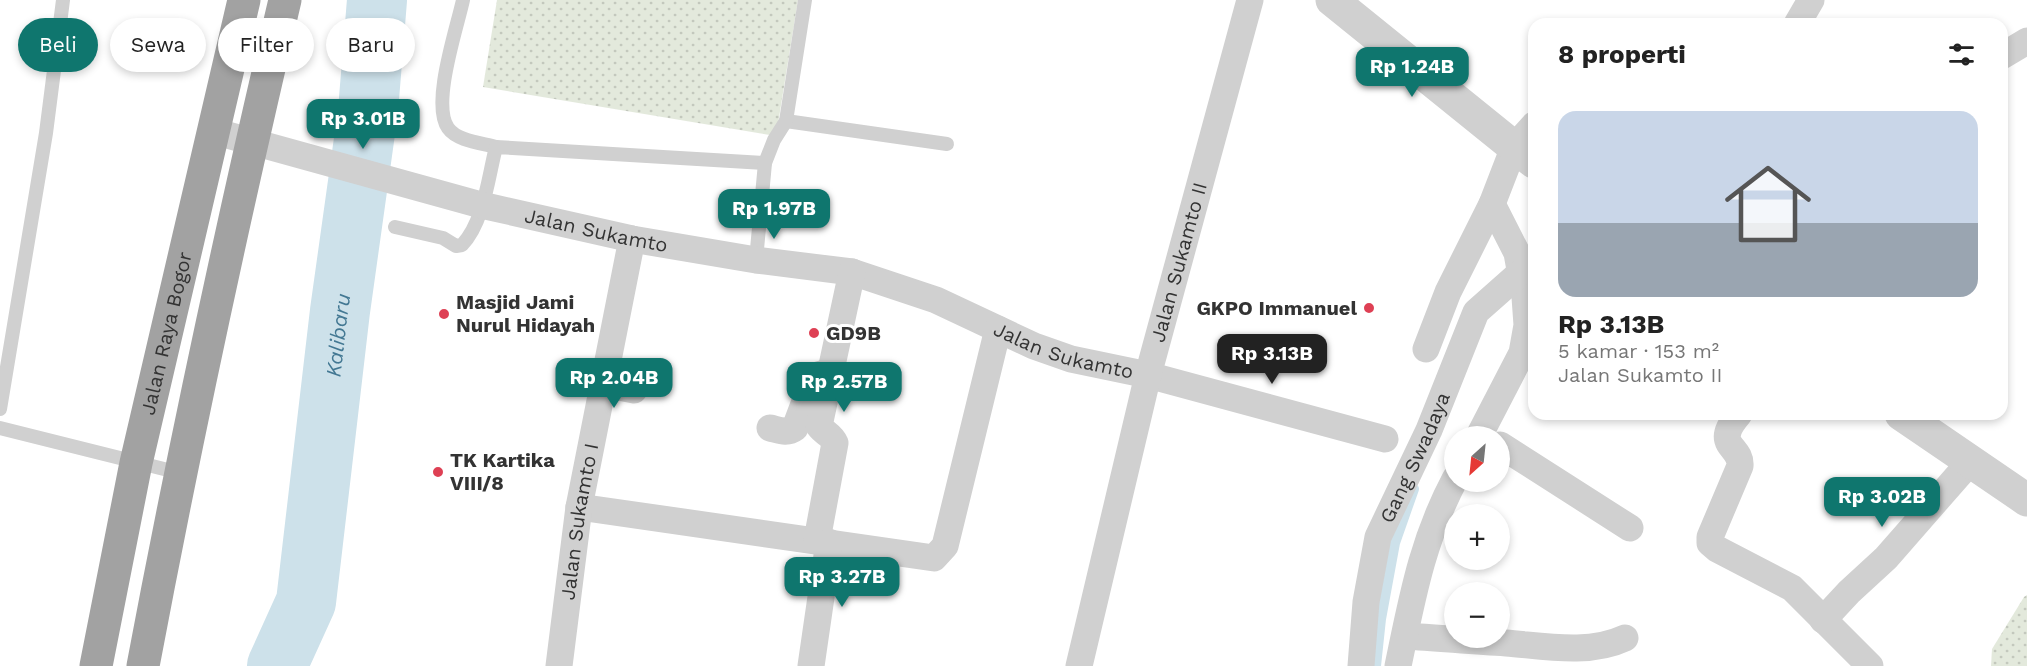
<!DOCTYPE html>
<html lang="id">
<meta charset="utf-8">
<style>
body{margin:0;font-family:"Work Sans",sans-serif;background:#f2f2f2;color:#222;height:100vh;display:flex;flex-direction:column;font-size:22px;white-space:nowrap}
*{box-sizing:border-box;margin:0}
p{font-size:20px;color:#767676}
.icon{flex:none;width:33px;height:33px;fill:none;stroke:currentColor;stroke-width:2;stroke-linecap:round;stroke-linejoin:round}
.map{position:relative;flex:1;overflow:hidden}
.panel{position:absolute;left:1528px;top:18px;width:480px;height:402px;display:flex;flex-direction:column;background:#fff;border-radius:18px;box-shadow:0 3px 9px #0003}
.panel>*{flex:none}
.banner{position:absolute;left:18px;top:18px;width:570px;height:54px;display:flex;gap:12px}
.needle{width:39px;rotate:207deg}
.tools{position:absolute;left:1444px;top:426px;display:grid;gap:12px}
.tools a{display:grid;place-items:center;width:66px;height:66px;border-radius:50%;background:#fff;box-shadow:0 3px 9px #0003;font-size:30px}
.price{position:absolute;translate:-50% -51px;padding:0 14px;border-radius:12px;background:#0f766e;color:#fff;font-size:20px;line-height:39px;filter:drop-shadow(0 2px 3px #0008)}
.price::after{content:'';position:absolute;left:50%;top:36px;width:18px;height:14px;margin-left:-9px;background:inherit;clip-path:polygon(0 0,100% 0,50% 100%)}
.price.selected{background:#222;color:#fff}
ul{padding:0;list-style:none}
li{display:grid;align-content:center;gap:12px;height:318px;padding:0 30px}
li+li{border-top:2px solid #e0e0e0}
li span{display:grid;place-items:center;height:186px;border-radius:18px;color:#555}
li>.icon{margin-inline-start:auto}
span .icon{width:108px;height:108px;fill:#fffc;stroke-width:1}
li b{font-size:26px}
h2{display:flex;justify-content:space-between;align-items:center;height:72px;padding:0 30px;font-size:26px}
.pill{padding:0 21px;border-radius:27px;background:#fff;box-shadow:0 3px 9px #0003;font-size:21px;line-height:54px}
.pill.selected{background:#0f766e;color:#fff}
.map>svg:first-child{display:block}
</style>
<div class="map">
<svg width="2027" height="666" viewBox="0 0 2027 666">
<defs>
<pattern id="grass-dots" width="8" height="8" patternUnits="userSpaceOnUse" patternTransform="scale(1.5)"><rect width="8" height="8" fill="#e3e9dc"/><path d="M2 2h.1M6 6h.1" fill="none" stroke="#c3c8bd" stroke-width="1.8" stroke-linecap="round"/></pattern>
</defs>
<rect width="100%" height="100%" fill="#fff"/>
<g fill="url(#grass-dots)">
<path d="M497,0H798L776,136L483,87Z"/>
<path d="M2027,595V666H1991L1992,649L2024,597Z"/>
</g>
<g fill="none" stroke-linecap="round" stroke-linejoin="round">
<path stroke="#cde1ea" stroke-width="10" d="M1376,666L1381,619L1395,543L1414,489"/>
<path stroke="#cde1ea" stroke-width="60" id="s1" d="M277,666L306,602L340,311L368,111L377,0"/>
<g stroke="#d0d0d0" stroke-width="14">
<path d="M463,0C457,28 431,104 448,128C457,141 482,143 496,147"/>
<path d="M786,121L947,144"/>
<path d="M395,227L443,238L456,246L462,245C484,222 488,178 496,147L765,163"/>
<path d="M756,260L765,163L774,140L786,121L805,0"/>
<path d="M0,409L46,133L63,0"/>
<path d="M0,428L180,473"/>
</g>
<g stroke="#d0d0d0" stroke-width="27">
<path d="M1797,24L1811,0"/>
<path d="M2002,56L2027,41"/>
<path id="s2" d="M213,131L481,205L632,239L756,260L852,272L936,300L1034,346L1071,359L1148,375L1385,439"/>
<path d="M1426,349L1448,292L1492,204L1514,147L1534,125"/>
<path d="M603,384L634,390"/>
<path d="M1739,414C1711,447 1742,445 1740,466L1710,537V543L1717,549L1792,588L1870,666"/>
<path d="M770,428C779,430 787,434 795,428L813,380L818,375L825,373"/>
<path d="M1479,436L1522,353L1527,325L1525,297L1517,253L1492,204"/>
<path d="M1500,445L1630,528"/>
<path d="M579,507L934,558L945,546L998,329"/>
<path d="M817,540L835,443C832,435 824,433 819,426L852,272"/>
<path d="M1823,620L1849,592L1886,558L1970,462"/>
<path d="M1405,636C1438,638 1472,641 1506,643C1544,646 1589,655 1625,638"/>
<path id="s3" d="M559,666L579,507L632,239"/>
<path d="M811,666L829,542"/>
<path id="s4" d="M1079,666L1148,375L1250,0"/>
<path id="s5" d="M1361,666L1366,602L1378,537L1429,430L1476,312L1520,273"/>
<path d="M1398,666C1412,599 1422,541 1455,479"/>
</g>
<g stroke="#d0d0d0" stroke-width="33">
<path d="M1332,0L1514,147L1534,162"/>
<path d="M1901,414L2027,500"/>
</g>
<g stroke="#a2a2a2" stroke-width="33">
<path id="s6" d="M96,666L136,463L244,0"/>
<path d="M143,666C185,443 233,221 285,0"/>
</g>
</g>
<g fill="#de4054" stroke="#fff" stroke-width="2">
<circle cx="1369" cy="308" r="6"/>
<circle cx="444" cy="314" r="6"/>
<circle cx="814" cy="333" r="6"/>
<circle cx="438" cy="472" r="6"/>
</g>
<g text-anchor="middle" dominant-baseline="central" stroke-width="6" stroke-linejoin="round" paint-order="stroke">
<g font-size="20" fill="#333" stroke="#fff">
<text stroke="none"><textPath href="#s2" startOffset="396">Jalan Sukamto</textPath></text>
<text stroke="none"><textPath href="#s4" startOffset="416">Jalan Sukamto II</textPath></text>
<text stroke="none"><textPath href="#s6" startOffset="340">Jalan Raya Bogor</textPath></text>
<text stroke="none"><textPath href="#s2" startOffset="882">Jalan Sukamto</textPath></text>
<text stroke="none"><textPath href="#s5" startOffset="218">Gang Swadaya</textPath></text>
<text stroke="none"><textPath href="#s3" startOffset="146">Jalan Sukamto I</textPath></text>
</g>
<g font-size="20" font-weight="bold" fill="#333" stroke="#fff" text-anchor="start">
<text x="456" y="302">Masjid Jami<tspan x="456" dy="23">Nurul Hidayah</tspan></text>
<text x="1357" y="308" text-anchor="end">GKPO Immanuel</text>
<text x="826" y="333">GD9B</text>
<text x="450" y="460">TK Kartika<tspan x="450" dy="23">VIII/8</tspan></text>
</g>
<g font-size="21" font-style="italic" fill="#437893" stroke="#fff">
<text stroke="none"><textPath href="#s1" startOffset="339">Kalibaru</textPath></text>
</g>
</g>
</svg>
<div class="tools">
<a><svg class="needle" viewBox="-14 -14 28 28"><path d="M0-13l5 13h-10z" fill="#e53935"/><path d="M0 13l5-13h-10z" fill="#767676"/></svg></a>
<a>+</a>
<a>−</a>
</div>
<b class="price" style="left:1412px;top:98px">Rp 1.24B</b>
<b class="price" style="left:363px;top:150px">Rp 3.01B</b>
<b class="price" style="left:774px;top:240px">Rp 1.97B</b>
<b class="price selected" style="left:1272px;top:385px">Rp 3.13B</b>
<b class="price" style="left:614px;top:409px">Rp 2.04B</b>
<b class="price" style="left:844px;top:413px">Rp 2.57B</b>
<b class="price" style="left:1882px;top:528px">Rp 3.02B</b>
<b class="price" style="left:842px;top:608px">Rp 3.27B</b>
<div class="banner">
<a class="pill selected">Beli</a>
<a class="pill">Sewa</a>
<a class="pill">Filter</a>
<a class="pill">Baru</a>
</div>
<section class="panel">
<h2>8 properti<svg class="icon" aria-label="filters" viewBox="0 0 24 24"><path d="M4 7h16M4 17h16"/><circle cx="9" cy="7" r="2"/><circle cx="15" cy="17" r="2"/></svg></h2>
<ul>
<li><span style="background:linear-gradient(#c9d6e8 60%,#9aa5b1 0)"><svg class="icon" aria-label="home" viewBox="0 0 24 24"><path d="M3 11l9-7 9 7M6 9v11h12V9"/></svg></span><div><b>Rp 3.13B</b><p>5 kamar · 153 m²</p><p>Jalan Sukamto II</p></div></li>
</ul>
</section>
</div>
